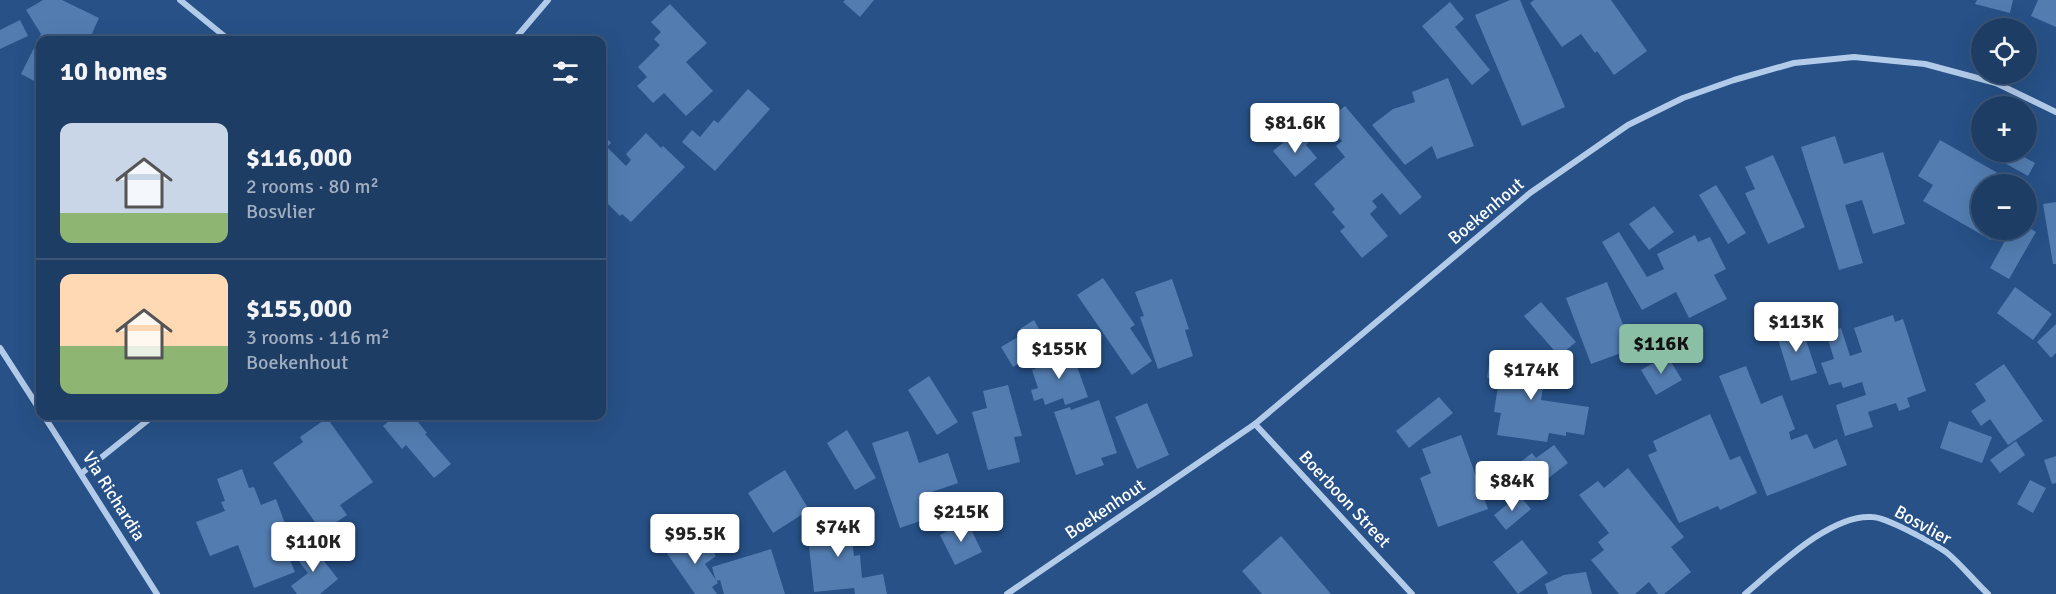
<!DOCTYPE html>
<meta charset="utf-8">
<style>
body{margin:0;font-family:Signika,sans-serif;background:#2a486e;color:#f1f3f6;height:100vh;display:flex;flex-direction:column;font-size:22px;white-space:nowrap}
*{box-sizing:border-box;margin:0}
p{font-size:20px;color:#a0aebf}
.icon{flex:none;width:33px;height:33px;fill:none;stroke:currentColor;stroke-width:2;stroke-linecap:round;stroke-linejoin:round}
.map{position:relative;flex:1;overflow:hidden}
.drawer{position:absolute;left:36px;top:36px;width:570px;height:384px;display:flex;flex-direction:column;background:#1d3d65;border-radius:12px;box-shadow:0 6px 24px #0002,0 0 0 2px #3b5679}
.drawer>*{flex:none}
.tools{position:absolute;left:1971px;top:18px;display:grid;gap:12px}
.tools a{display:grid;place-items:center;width:66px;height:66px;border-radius:50%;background:#1d3d65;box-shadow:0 6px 24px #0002,0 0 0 2px #3b5679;font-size:30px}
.price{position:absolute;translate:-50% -51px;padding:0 14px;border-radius:6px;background:#fff;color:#222;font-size:20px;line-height:39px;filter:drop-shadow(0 2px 3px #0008)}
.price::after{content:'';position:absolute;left:50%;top:36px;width:18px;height:14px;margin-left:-9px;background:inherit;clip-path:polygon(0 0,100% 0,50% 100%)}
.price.active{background:#8abfa5;color:#111}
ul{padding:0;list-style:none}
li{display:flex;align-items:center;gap:18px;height:150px;padding:0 24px}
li+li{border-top:2px solid #3b5679}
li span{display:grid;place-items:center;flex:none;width:168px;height:120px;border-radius:12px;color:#555}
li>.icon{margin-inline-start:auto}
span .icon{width:72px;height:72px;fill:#fffc;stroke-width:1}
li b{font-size:26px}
h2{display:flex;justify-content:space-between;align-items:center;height:72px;padding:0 24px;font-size:26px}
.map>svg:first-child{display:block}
</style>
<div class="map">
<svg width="2056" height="594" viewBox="0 0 2056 594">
<rect width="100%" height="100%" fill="#275187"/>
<g fill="#537db1">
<path d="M43,0H62L99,18L89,40H40V84L21,74L41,34L26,10Z"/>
<path d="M845,0H874L860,17L843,2Z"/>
<path d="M1510,0H1520L1565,107L1522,126L1475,15Z"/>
<path d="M1534,0H1611L1647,51L1614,75L1597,51L1595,53L1581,34L1562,47L1530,3Z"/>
<path d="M1977,0H2013L2010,13L1975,4Z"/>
<path d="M2038,0H2056V27L2031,16Z"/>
<path d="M1450,2L1464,19L1455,27L1490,70L1472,85L1422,26Z"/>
<path d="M670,4L707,43L686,62L713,91L686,116L664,93L653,103L637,86L647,77L638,67L660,45L654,39L661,32L651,22Z"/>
<path d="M20,20L28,36L0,49V30Z"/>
<path d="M1448,78L1474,146L1437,159L1432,146L1405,165L1372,125L1393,109L1415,102L1412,92Z"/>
<path d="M748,89L770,109L715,171L682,142L692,130L700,137L714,120L718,123Z"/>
<path d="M1345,106L1422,197L1400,215L1382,193L1372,201L1377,207L1370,214L1388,236L1362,258L1340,231L1345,227L1332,212L1335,209L1314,184L1345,157L1336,146L1342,141L1325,122Z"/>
<path d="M1297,131L1308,143L1306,145L1317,158L1295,177L1273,151Z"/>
<path d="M602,133L611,143L607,147L626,166L631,160L626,154L646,133L661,148L663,146L685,167L631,222L622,214L620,216L602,198V193L604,191L602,189Z"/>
<path d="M1835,136L1844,164L1883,152L1905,224L1873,234L1862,200L1845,205L1863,263L1839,270L1801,147Z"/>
<path d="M1940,140L2017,184H1982V230H1997L1991,240L1923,201L1933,185L1918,176Z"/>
<path d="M2006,152H2015L2035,163L2028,176L2001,161Z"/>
<path d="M1773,155L1805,227L1768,244L1745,193L1755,189L1745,167Z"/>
<path d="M1716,185L1746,233L1728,244L1699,195Z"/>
<path d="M2056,202V264H2053L2043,204Z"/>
<path d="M1654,206L1674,232L1649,250L1629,224Z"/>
<path d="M2026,226L2036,232L2009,279L1990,268L2011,230H2026Z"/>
<path d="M1619,232L1647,277L1664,269L1657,254L1695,235L1698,242L1710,237L1726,269L1714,275L1727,299L1689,318L1676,292L1642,310L1602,242Z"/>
<path d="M1103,278L1135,325L1130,328L1152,361L1132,375L1077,295Z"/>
<path d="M1172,279L1189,329L1185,330L1193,356L1158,369L1140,317L1144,316L1135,292Z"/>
<path d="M1607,282L1632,349L1591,364L1566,298Z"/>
<path d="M2015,287L2052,314L2033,340L1997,313Z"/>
<path d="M1541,302L1576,342L1559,356L1524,316Z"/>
<path d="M1893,315L1895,322L1903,319L1926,391L1907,398L1910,407L1899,411L1896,403L1868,412L1873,427L1845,436L1836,405L1866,395L1862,382L1843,388L1841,382L1829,385L1821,363L1834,359L1826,333L1841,328L1850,356L1862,352L1854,328Z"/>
<path d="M1034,320L1049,346L1013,367L1001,347L1023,334L1020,329Z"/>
<path d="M2056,324V353L2051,358L2037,342Z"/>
<path d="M1801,325L1817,373L1791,381L1776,333Z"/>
<path d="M1071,350L1088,397L1065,405L1063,398L1045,405L1043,398L1034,401L1031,390L1038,388L1032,370L1048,364L1046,358Z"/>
<path d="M1491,351L1547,360L1541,400L1589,407L1584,435L1566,432V436L1549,433L1547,442L1497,435L1501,413L1494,412L1498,386L1509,388L1510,382L1487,378Z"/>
<path d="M1667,355L1682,380L1656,395L1641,370Z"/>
<path d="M2004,364L2043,421L2008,445L1990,419L1981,426L1971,411L1986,401L1975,384Z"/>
<path d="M1746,366L1761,404L1782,395L1795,429L1789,432L1791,440L1807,434L1814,449L1837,439L1847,465L1767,496L1719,376Z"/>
<path d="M929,376L958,422L937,435L908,390Z"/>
<path d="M1008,385L1022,436L1014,437L1020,462L988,470L972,412L987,408L983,391Z"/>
<path d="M1439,397L1453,413L1409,448L1396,431Z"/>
<path d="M1099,400L1117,453L1101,458L1104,465L1076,475L1054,412L1070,407L1071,410Z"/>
<path d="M1147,403L1169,455L1137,469L1115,417Z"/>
<path d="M1710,414L1730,460L1740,456L1757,493L1720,510L1718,506L1679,523L1648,455L1657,451L1653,441Z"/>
<path d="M395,416H413L427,433L425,434L451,464L434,478L406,445L402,449L383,426Z"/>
<path d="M327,418L373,482L340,505L347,515L322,532L273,463L303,442L300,437Z"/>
<path d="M1949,421L1992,437L1982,463L1940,448Z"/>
<path d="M847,430L876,478L855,490L827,443Z"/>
<path d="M908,431L919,463L948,453L958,483L932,492L940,514L900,528L872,443Z"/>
<path d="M1461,435L1488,509L1438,527L1420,478L1431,473L1422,449Z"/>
<path d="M2016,441L2025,455L2000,473L1990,460Z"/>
<path d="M1554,445L1568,463L1546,480L1549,483L1534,495L1514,467L1532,453L1536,458Z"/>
<path d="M2056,456V483L2052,484L2044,460Z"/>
<path d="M1628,468L1684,537L1671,547L1691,572L1664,594H1658L1649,582L1635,594H1619L1591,560L1604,550L1598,542L1609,533L1579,495L1598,481L1604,488Z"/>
<path d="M242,469L249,488L254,487L261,505L276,499L291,540L283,543L295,572L254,588L238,545L210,556L196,522L225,511L221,502L225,501L217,479Z"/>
<path d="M785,470L809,510L773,533L748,493Z"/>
<path d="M2030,480L2046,488L2033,513L2017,504Z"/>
<path d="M1519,495L1531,509L1506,530L1494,515Z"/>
<path d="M849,515L854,556L860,555L862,578L883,574L887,594H855L854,588L814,592L806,519Z"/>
<path d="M967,521L982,552L955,565L940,535Z"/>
<path d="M1281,536L1331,594H1262L1242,571Z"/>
<path d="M703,537L716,556L705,564L718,583L712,587L717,594H695L666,552L686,538L691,545Z"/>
<path d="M1522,540L1548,573L1518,594L1493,562Z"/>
<path d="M310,543L338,579L320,594H297L291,586L308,573L294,555Z"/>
<path d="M771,549L785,594H724L720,580L716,581L712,567Z"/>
<path d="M1586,572L1592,594H1548L1545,584L1564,575Z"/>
</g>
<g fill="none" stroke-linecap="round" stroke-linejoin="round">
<g stroke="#b2cbe9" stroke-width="6">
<path d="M180,0L229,40"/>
<path d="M514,40L548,0"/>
<path d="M0,348L40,410"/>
<path d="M44,416L157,594"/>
<path d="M1255,424L1412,594"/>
<path d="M82,473L153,416"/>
<path d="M1007,594L1255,424L1530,193L1628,125L1683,98L1734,80L1794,63L1854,57L1925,64L1996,83L2056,112"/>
<path d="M1745,594C1776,568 1830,514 1872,517C1886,517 1933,543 1946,552C1961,564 1974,581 1988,594"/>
</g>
</g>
<g text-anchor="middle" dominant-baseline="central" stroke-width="6" stroke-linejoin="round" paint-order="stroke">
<g font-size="18" fill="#fff" stroke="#275187">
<text transform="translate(1486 211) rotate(-40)">Boekenhout</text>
<text transform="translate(114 496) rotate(58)">Via Richardia</text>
<text transform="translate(1345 499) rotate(47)">Boerboon Street</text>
<text transform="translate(1105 509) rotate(-34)">Boekenhout</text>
<text transform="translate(1923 525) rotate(29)">Bosvlier</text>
</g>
</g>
</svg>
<div class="tools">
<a><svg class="icon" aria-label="locate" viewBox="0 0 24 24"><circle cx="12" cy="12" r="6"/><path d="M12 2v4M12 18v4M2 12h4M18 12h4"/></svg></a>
<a>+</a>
<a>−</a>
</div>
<b class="price" style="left:1295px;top:154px">$81.6K</b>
<b class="price" style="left:1796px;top:353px">$113K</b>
<b class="price active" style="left:1661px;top:375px">$116K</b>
<b class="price" style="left:1059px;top:380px">$155K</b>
<b class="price" style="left:1531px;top:401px">$174K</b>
<b class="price" style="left:1512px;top:512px">$84K</b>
<b class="price" style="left:961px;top:543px">$215K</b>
<b class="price" style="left:838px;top:558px">$74K</b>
<b class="price" style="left:695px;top:565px">$95.5K</b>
<b class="price" style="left:313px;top:573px">$110K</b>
<section class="drawer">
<h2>10 homes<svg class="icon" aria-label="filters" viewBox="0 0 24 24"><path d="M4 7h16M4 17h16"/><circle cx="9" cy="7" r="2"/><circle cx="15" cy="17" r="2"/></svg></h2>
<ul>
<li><span style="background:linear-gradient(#c9d6e8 75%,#8fb573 0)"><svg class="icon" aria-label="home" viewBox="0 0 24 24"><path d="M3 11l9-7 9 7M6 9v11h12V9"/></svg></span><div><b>$116,000</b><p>2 rooms · 80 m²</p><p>Bosvlier</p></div></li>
<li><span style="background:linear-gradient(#ffd9b3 60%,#8fb573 0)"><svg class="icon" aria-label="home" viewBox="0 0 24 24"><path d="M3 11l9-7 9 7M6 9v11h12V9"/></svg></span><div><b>$155,000</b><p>3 rooms · 116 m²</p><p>Boekenhout</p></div></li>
</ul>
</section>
</div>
